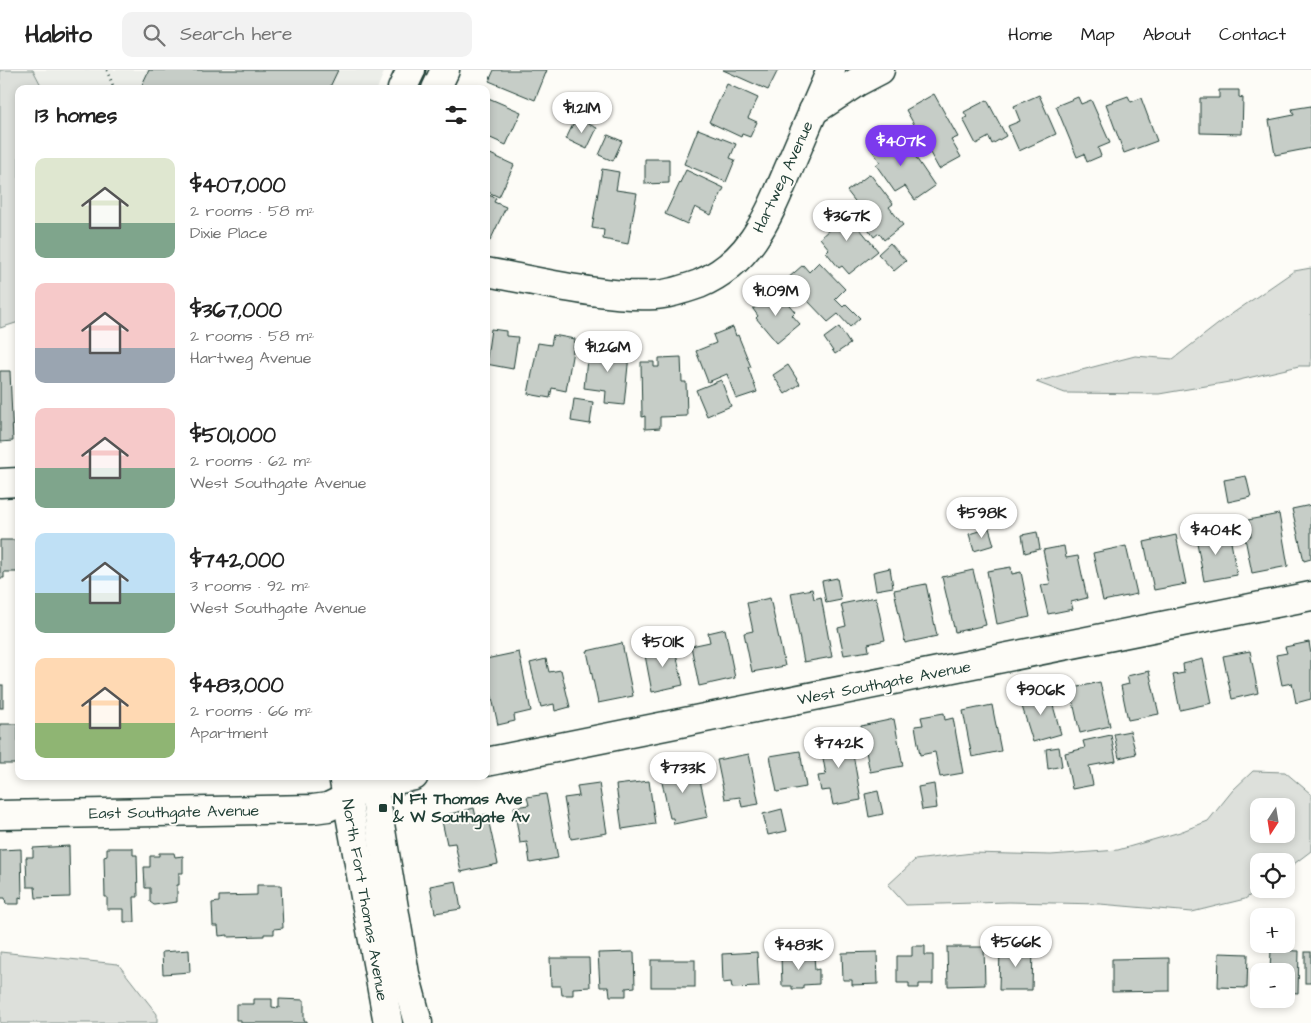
<!DOCTYPE html>
<meta charset="utf-8">
<style>
body{margin:0;font-family:"Architects Daughter",sans-serif;background:#f2f2f2;color:#222;height:100vh;display:flex;flex-direction:column;font-size:19px;white-space:nowrap}
*{box-sizing:border-box;margin:0}
p{font-size:16px;color:#767676}
.icon{flex:none;width:28px;height:28px;fill:none;stroke:currentColor;stroke-width:2;stroke-linecap:round;stroke-linejoin:round}
.map{position:relative;flex:1;overflow:hidden}
.details{position:absolute;left:15px;top:15px;width:475px;height:695px;display:flex;flex-direction:column;background:#fff;border-radius:10px;box-shadow:0 2px 8px #0003}
.details>*{flex:none}
.needle{width:32px;rotate:192deg}
.controls{position:absolute;left:1250px;top:728px;display:grid;gap:10px}
.controls a{display:grid;place-items:center;width:45px;height:45px;border-radius:10px;background:#fff;box-shadow:0 2px 8px #0003;font-size:25px}
.price{position:absolute;translate:-50% -42px;padding:0 11px;border-radius:18px;background:#fff;color:#222;font-size:16px;line-height:32px;filter:drop-shadow(0 1px 2px #0008)}
.price::after{content:'';position:absolute;left:50%;top:30px;width:15px;height:11px;margin-left:-8px;background:inherit;clip-path:polygon(0 0,100% 0,50% 100%)}
.price.on{background:#7c3aed;color:#fff}
ul{padding:0;list-style:none}
li{display:flex;align-items:center;gap:15px;height:125px;padding:0 20px}
li span{display:grid;place-items:center;flex:none;width:140px;height:100px;border-radius:10px;color:#555}
li>.icon{margin-inline-start:auto}
span .icon{width:60px;height:60px;fill:#fffc;stroke-width:1}
li b{font-size:21px}
h2{display:flex;justify-content:space-between;align-items:center;height:60px;padding:0 20px;font-size:21px}
header{display:flex;align-items:center;gap:30px;box-sizing:border-box;height:70px;padding:0 25px;background:#fff;border-bottom:1px solid #e0e0e0}
header strong{font-size:24px}
nav{display:flex;gap:28px;margin-inline-start:auto;font-size:18px}
.search{width:350px;height:45px;background:#f2f2f2;display:flex;align-items:center;gap:12px;box-sizing:border-box;padding:0 18px;border-radius:10px;color:#767676;font-size:19px}
.map>svg:first-child{display:block}
</style>
<header>
<strong>Habito</strong>
<div class="search"><svg class="icon" aria-label="search" viewBox="0 0 24 24"><circle cx="10" cy="10" r="6"/><path d="M15 15l6 6"/></svg>Search here</div>
<nav><a>Home</a><a>Map</a><a>About</a><a>Contact</a></nav>
</header>
<div class="map">
<svg width="1311" height="953" viewBox="0 0 1311 953">
<rect width="100%" height="100%" fill="#fdfcf7"/>
<filter id="ink" filterUnits="userSpaceOnUse"><feTurbulence type="fractalNoise" baseFrequency=".02" numOctaves="2"/><feDisplacementMap in="SourceGraphic" scale="10" xChannelSelector="R" yChannelSelector="G"/><feConvolveMatrix kernelMatrix="1 2 1 2 8 2 1 2 1" color-interpolation-filters="sRGB"/></filter>
<g filter="url(#ink)">
<path fill="#eceee9" d="M33,0H385L377,19H43Z"/>
<g fill="#dde0db" stroke="#7e8e88" fill-rule="evenodd">
<path d="M0,0H33L43,19H19V252L0,258Z"/>
<path d="M1311,198V296H1299L1235,311L1159,324L1065,323L1036,312L1135,286L1173,289L1226,248L1294,201Z"/>
<path d="M1253,701L1285,702L1311,724V781L1286,800V791H1259V819L1245,829L1192,842L1100,834L1009,832L906,835L888,815L915,790L972,783L1051,785L1118,780L1180,762L1208,751L1233,720ZM1286,736V764H1259V736Z"/>
<path d="M0,882L118,894L157,944V953H0Z"/>
</g>
<g fill="#c6cdc7" stroke="#1f3d34">
<path d="M149,0H338L329,19L323,17L322,19H140Z"/>
<path d="M494,0H547L535,30L489,11Z"/>
<path d="M723,0H778L768,20Z"/>
<path d="M727,14L758,28L748,48L757,52L750,67L742,64L741,67L709,52Z"/>
<path d="M1219,20H1239V27L1243,28L1242,64L1200,63V28H1219Z"/>
<path d="M934,24L958,67L951,70L961,87L939,99L906,40Z"/>
<path d="M1039,25L1056,64L1019,81L1008,56L1020,51L1014,36Z"/>
<path d="M1128,26L1131,32L1141,28L1157,71L1124,83L1106,34Z"/>
<path d="M486,27L521,42L506,75L486,66Z"/>
<path d="M1078,27L1081,34L1091,30L1110,73L1098,78L1101,86L1087,92L1084,84L1077,87L1056,36Z"/>
<path d="M987,30L1006,66L992,74L989,67L976,74L963,49L967,47L964,42Z"/>
<path d="M1311,36V78L1275,85L1269,50L1294,45L1292,39Z"/>
<path d="M576,48L597,58L587,79L566,69Z"/>
<path d="M698,59L736,74L730,88L735,90L726,112L684,94Z"/>
<path d="M891,63L896,71L902,67L935,116L915,130L905,116L895,122L876,95L880,92L870,77Z"/>
<path d="M608,65L622,71L613,91L599,85Z"/>
<path d="M486,82L514,95L499,127L486,121Z"/>
<path d="M645,89H669V113L645,114Z"/>
<path d="M602,99L619,102L616,120L637,123L628,174L603,169L604,160L592,158Z"/>
<path d="M686,100L724,118L711,145L695,137L687,154L665,144Z"/>
<path d="M870,104L893,134L889,137L903,155L884,170L879,163L874,167L864,153L869,149L847,121Z"/>
<path d="M486,124L496,128L494,132L506,137L490,171L486,170Z"/>
<path d="M842,137L878,181L849,204L842,196L839,198L826,182L829,179L820,168L830,159L824,151Z"/>
<path d="M890,173L906,191L894,201L878,184Z"/>
<path d="M819,192L845,219L835,229L843,237L846,234L860,248L850,257L838,244L828,252L787,209L803,195L809,202Z"/>
<path d="M773,223L778,228L781,225L795,242L792,245L800,254L777,273L756,248L758,246L753,239Z"/>
<path d="M733,257L736,266L738,265L751,297H748L757,322L736,329L727,304L708,312L696,281L716,273L713,265Z"/>
<path d="M839,257L850,274L835,284L824,268Z"/>
<path d="M491,259L506,261V266L518,267L513,299L486,294Z"/>
<path d="M553,265L575,269L566,321L552,318L550,328L528,324L538,273L551,275Z"/>
<path d="M602,273L619,275L618,284L629,285L624,335L605,333L606,321L584,318L588,280L601,282Z"/>
<path d="M681,287L682,312H686L687,346L660,347V358L645,359V346L642,347L641,292H654V297H659V288Z"/>
<path d="M788,295L800,314L785,324L773,305Z"/>
<path d="M0,301H10L13,371L0,372Z"/>
<path d="M721,310L731,336L707,346L696,320Z"/>
<path d="M574,329L593,332L590,354L571,351Z"/>
<path d="M1246,406L1251,427L1228,432L1224,410Z"/>
<path d="M1311,435V489L1304,491L1292,439Z"/>
<path d="M1279,444L1288,496L1252,503L1245,468L1251,466L1248,450Z"/>
<path d="M989,458L994,475L974,481L969,464Z"/>
<path d="M1229,461L1237,505L1204,511L1196,467Z"/>
<path d="M1037,462L1040,479L1025,483L1022,465Z"/>
<path d="M1176,465L1186,514L1154,520L1144,472Z"/>
<path d="M0,470H19V502H4V508H0Z"/>
<path d="M1064,476L1066,488L1078,486L1087,528L1071,532L1073,539L1048,544L1041,515L1050,514L1043,480Z"/>
<path d="M1126,476L1137,524L1103,531L1093,483Z"/>
<path d="M1011,497L1012,504L1021,502L1030,547L997,554L987,501Z"/>
<path d="M890,498L893,517L876,520L873,502Z"/>
<path d="M973,500L986,555L955,562L942,507Z"/>
<path d="M837,508L841,530L826,533L822,511Z"/>
<path d="M926,514L937,566L905,573L894,520Z"/>
<path d="M812,519L814,529L821,527L832,587L804,592L791,523Z"/>
<path d="M876,527L885,570L868,574L869,581L844,585L838,558L846,556L841,534Z"/>
<path d="M770,528L785,596L752,602L744,563L753,561L747,533Z"/>
<path d="M725,559L735,608L699,616L691,576L710,572L708,563Z"/>
<path d="M1309,572L1311,584V629L1296,633L1292,613L1282,615L1276,585L1287,583L1285,577Z"/>
<path d="M622,573L633,626L598,633L587,581Z"/>
<path d="M674,574L683,615L652,622L644,580Z"/>
<path d="M1250,581L1258,623L1232,629L1223,586Z"/>
<path d="M519,582L531,641L514,645L515,651L498,655L486,600V589Z"/>
<path d="M546,589L549,602L561,600L570,637L555,641L554,634L541,637L530,593Z"/>
<path d="M1203,589L1212,633L1180,640L1173,605L1184,603L1183,594Z"/>
<path d="M1149,601L1159,644L1128,650L1121,616L1129,614L1127,606Z"/>
<path d="M1100,612L1110,656L1080,663L1070,619Z"/>
<rect x="0" y="615" width="3" height="23"/>
<path d="M1048,618L1061,664L1033,672L1021,633L1030,630L1029,624Z"/>
<path d="M992,635L1001,681L972,687L963,641Z"/>
<path d="M944,643L945,650L953,648L963,703L940,707L935,682L920,685L915,656L923,655L921,647Z"/>
<path d="M894,649L903,696L870,702L861,656Z"/>
<rect x="0" y="654" width="18" height="40"/>
<path d="M849,661L861,730L833,735L830,720L821,721L818,706L826,705L819,666Z"/>
<path d="M1130,661L1136,684L1119,688L1114,664Z"/>
<path d="M1111,665L1116,691L1089,696L1093,715L1072,719L1065,683L1085,678L1083,671Z"/>
<path d="M1059,677L1062,696L1048,699L1046,679Z"/>
<path d="M800,681L806,717L777,722L770,686Z"/>
<path d="M749,684L759,734L742,737L740,727L725,729L717,690Z"/>
<path d="M684,691L686,704L698,701L708,747L674,754L673,748H670L661,708H664L662,696Z"/>
<path d="M649,711L655,754L622,759L616,715Z"/>
<path d="M599,713L607,763L571,769L564,728L579,726L577,716Z"/>
<path d="M934,714L937,738L922,740L918,717Z"/>
<path d="M878,721L883,744L869,747L865,724Z"/>
<path d="M546,724L558,788L530,793L527,772L520,773L514,737L529,735L527,727Z"/>
<path d="M474,738L476,747L487,744L498,794L461,802L455,773L447,774L442,751L446,745Z"/>
<path d="M782,739L787,761L768,765L763,744Z"/>
<path d="M69,776L70,827L36,828L35,817H27L26,787H33V778Z"/>
<path d="M107,778H133V785H137L138,827H134L135,852H124V839H107V827H105L104,787L107,786Z"/>
<path d="M21,779L22,828L19,827V834H6L5,828H0V780Z"/>
<path d="M159,783H174L175,787L183,786V803H179V815H177V832L154,835L150,832V818H145L144,797H150V786H159Z"/>
<path d="M456,811L461,839L435,843L430,816Z"/>
<path d="M257,815H281L283,858L274,859V864H264V866L228,867V865L219,866L218,856H213L212,833L219,832V826L257,825Z"/>
<path d="M912,876H925V885H933V914H919V918H909V913H897V886H912Z"/>
<path d="M947,877H984L985,915L948,916Z"/>
<path d="M1000,877H1033L1032,920H999Z"/>
<path d="M189,880L190,902L163,904L162,882Z"/>
<path d="M1271,880L1299,881L1298,923L1286,922V901H1270Z"/>
<path d="M634,882L635,917L626,918V926H610L609,917H600L598,883Z"/>
<path d="M757,882L759,917L732,918L731,912L723,913L722,884Z"/>
<path d="M877,882L878,914L852,915V910H843L842,883Z"/>
<rect x="1305" y="882" width="6" height="31"/>
<path d="M1219,883L1248,884L1247,918L1218,917Z"/>
<path d="M814,885L815,900L819,899V914L803,915V919H792V916H782L781,886Z"/>
<path d="M550,888H589L590,917L573,918V925H562L561,916H551Z"/>
<path d="M1169,888V921L1112,922V889Z"/>
<rect x="651" y="890" width="44" height="27"/>
<path d="M254,929H272V937L279,938V929L304,930V951H307V953H241V950H236V934H254Z"/>
</g>
<g fill="none" stroke-linecap="round" stroke-linejoin="round">
<defs>
<g id="minor">
<path d="M813,41L857,12L880,0"/>
<path d="M486,202C538,211 603,228 655,225C670,224 685,219 699,214C754,191 770,141 792,91C805,60 818,30 831,0"/>
<path d="M0,413L19,412"/>
<path d="M486,692L1311,526"/>
<path d="M0,745L313,739L328,737L373,715L414,706"/>
</g>
<g id="tertiary">
<path d="M402,19L411,0"/>
<path d="M436,19L445,0"/>
<path d="M343,706L388,953"/>
<path d="M372,706L405,904L418,953"/>
</g>
</defs>
<use href="#minor" stroke="#1f3d34" stroke-width="31"/>
<use href="#tertiary" stroke="#1f3d34" stroke-width="31"/>
<path stroke="#1f3d34" stroke-width="3" stroke-dasharray="1 4" stroke-linecap="butt" d="M107,0L114,19"/>
<use href="#minor" stroke="#fdfcf7" stroke-width="28"/>
<use href="#tertiary" stroke="#fdfcf7" stroke-width="28"/>
</g>
</g>
<rect fill="#1f3d34" stroke="#fdfcf7" stroke-width="2" x="378" y="733" width="10" height="10" rx="2.5"/>
<g text-anchor="middle" dominant-baseline="central" stroke-width="4" stroke-linejoin="round" paint-order="stroke">
<g font-size="16" fill="#1f3d34" stroke="#fdfcf7">
<text transform="translate(783 107) rotate(-65)">Hartweg Avenue</text>
<text transform="translate(884 613) rotate(-11)">West Southgate Avenue</text>
<text transform="translate(174 742) rotate(-1)">East Southgate Avenue</text>
<text transform="translate(365 830) rotate(80)">North Fort Thomas Avenue</text>
</g>
<g font-size="16" font-weight="bold" fill="#1f3d34" stroke="#fdfcf7" text-anchor="start">
<text x="393" y="729">N Ft Thomas Ave<tspan x="393" dy="18">&amp; W Southgate Av</tspan></text>
</g>
</g>
</svg>
<div class="controls">
<a><svg class="needle" viewBox="-14 -14 28 28"><path d="M0-13l5 13h-10z" fill="#e53935"/><path d="M0 13l5-13h-10z" fill="#767676"/></svg></a>
<a><svg class="icon" aria-label="locate" viewBox="0 0 24 24"><circle cx="12" cy="12" r="6"/><path d="M12 2v4M12 18v4M2 12h4M18 12h4"/></svg></a>
<a>+</a>
<a>−</a>
</div>
<b class="price" style="left:582px;top:64px">$1.21M</b>
<b class="price on" style="left:901px;top:97px">$407K</b>
<b class="price" style="left:847px;top:172px">$367K</b>
<b class="price" style="left:776px;top:247px">$1.09M</b>
<b class="price" style="left:608px;top:303px">$1.26M</b>
<b class="price" style="left:982px;top:469px">$598K</b>
<b class="price" style="left:1216px;top:486px">$404K</b>
<b class="price" style="left:663px;top:598px">$501K</b>
<b class="price" style="left:1041px;top:646px">$906K</b>
<b class="price" style="left:839px;top:699px">$742K</b>
<b class="price" style="left:683px;top:724px">$733K</b>
<b class="price" style="left:1016px;top:898px">$566K</b>
<b class="price" style="left:799px;top:901px">$483K</b>
<section class="details">
<h2>13 homes<svg class="icon" aria-label="filters" viewBox="0 0 24 24"><path d="M4 7h16M4 17h16"/><circle cx="9" cy="7" r="2"/><circle cx="15" cy="17" r="2"/></svg></h2>
<ul>
<li><span style="background:linear-gradient(#dfe7d0 65%,#7fa58c 0)"><svg class="icon" aria-label="home" viewBox="0 0 24 24"><path d="M3 11l9-7 9 7M6 9v11h12V9"/></svg></span><div><b>$407,000</b><p>2 rooms · 58 m²</p><p>Dixie Place</p></div></li>
<li><span style="background:linear-gradient(#f6c9c9 65%,#9aa5b1 0)"><svg class="icon" aria-label="home" viewBox="0 0 24 24"><path d="M3 11l9-7 9 7M6 9v11h12V9"/></svg></span><div><b>$367,000</b><p>2 rooms · 58 m²</p><p>Hartweg Avenue</p></div></li>
<li><span style="background:linear-gradient(#f6c9c9 60%,#7fa58c 0)"><svg class="icon" aria-label="home" viewBox="0 0 24 24"><path d="M3 11l9-7 9 7M6 9v11h12V9"/></svg></span><div><b>$501,000</b><p>2 rooms · 62 m²</p><p>West Southgate Avenue</p></div></li>
<li><span style="background:linear-gradient(#bfe0f5 60%,#7fa58c 0)"><svg class="icon" aria-label="home" viewBox="0 0 24 24"><path d="M3 11l9-7 9 7M6 9v11h12V9"/></svg></span><div><b>$742,000</b><p>3 rooms · 92 m²</p><p>West Southgate Avenue</p></div></li>
<li><span style="background:linear-gradient(#ffd9b3 65%,#8fb573 0)"><svg class="icon" aria-label="home" viewBox="0 0 24 24"><path d="M3 11l9-7 9 7M6 9v11h12V9"/></svg></span><div><b>$483,000</b><p>2 rooms · 66 m²</p><p>Apartment</p></div></li>
</ul>
</section>
</div>
